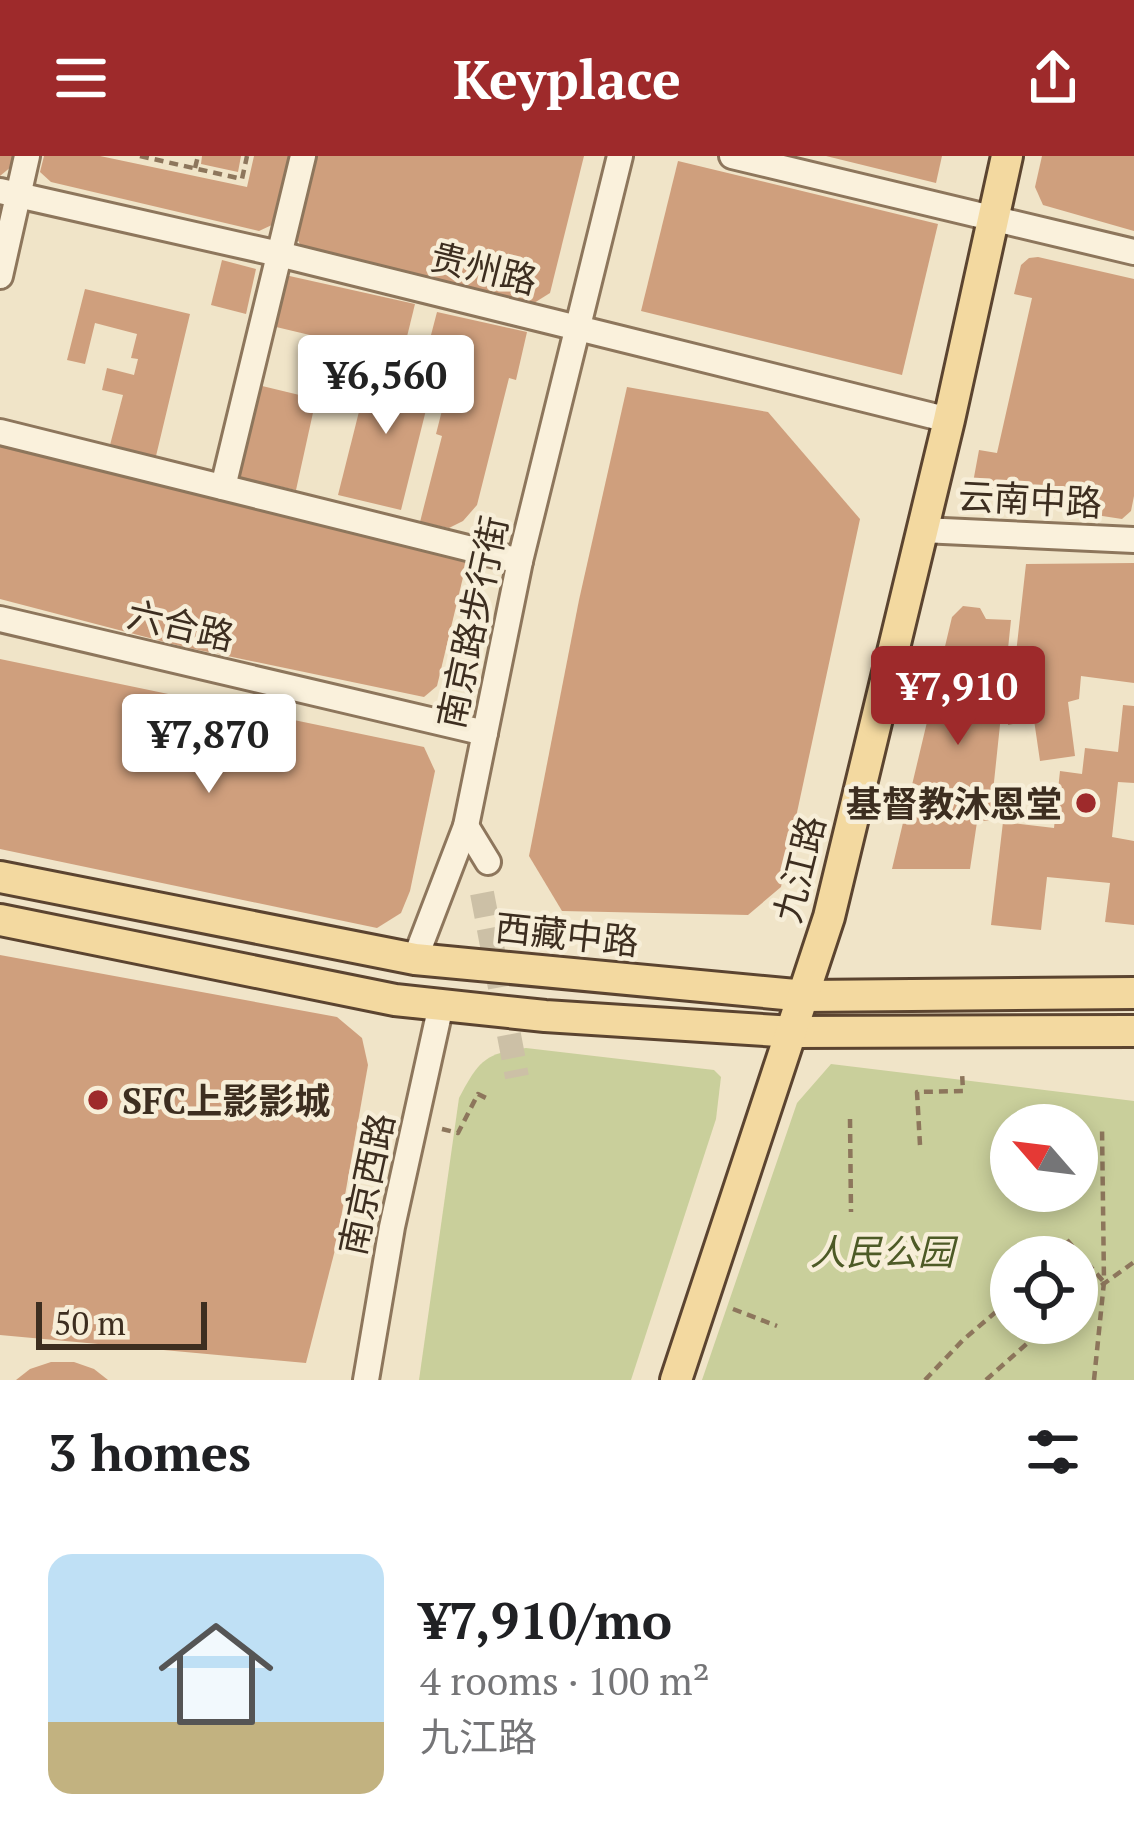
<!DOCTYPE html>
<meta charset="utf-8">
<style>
body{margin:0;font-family:"PT Serif","Noto Sans SC",serif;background:#f6f6f6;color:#202124;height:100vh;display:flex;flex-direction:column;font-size:45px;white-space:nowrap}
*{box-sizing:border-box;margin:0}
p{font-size:39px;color:#757577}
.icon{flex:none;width:66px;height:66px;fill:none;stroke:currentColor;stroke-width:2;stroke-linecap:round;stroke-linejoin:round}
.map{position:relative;height:1224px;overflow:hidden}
.sheet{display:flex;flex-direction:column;background:#fff;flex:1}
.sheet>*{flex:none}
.needle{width:78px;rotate:298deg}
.buttons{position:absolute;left:990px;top:948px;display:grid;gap:24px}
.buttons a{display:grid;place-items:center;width:108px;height:108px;border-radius:50%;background:#fff;box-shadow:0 6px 18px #0003;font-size:60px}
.scale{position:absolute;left:36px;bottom:30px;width:171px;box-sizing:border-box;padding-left:12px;border:6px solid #3d2e20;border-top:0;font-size:33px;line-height:42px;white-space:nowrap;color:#3d2e20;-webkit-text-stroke:9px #f7eed8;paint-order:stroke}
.price{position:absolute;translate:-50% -102px;padding:0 27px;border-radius:12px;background:#fff;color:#222;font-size:39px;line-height:78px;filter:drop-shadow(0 3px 6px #0008)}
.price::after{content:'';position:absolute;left:50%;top:72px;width:36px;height:27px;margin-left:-18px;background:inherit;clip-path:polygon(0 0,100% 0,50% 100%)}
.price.current{background:#9e2a2b;color:#fff}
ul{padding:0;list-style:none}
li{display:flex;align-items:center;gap:36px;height:300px;padding:0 48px}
li span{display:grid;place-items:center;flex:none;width:336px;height:240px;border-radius:24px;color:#555}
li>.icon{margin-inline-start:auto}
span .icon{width:144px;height:144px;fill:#fffc;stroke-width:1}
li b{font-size:51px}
h2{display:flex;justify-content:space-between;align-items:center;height:144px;padding:0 48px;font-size:51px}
header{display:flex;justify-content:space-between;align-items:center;height:156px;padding:0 48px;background:#9e2a2b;color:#fff;font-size:54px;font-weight:600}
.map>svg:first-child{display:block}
</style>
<header><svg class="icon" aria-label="menu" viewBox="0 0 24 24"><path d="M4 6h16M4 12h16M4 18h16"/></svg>Keyplace<svg class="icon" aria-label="share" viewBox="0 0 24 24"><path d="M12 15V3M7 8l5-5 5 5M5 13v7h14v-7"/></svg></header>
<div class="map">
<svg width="1134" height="1224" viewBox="0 0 1134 1224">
<rect width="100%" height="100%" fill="#f0e4c8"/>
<g fill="#c9cf9b" fill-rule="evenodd">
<path d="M526,892L714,914L721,921L716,963L631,1224H419L459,942C478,906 484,897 526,892Z"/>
<path d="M831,908L1134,945V1224H702L797,947ZM1011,969H1077V1035H1011ZM1011,1101H1077V1167H1011Z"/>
</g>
<g fill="#cf9f7d">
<path d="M0,0H14L12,10L0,20Z"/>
<path d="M44,0H100L247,31L254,0H289L274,68L259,75L51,26L40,16Z"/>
<path d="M202,0H241L238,16L201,8Z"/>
<path d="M313,0H584L550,137L534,147L303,93L294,78Z"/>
<path d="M826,0H942L936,27Z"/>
<path d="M1042,0H1134V75L1043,49L1035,31Z"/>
<path d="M678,5L938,68L902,219L641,155Z"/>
<path d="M1038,101L1134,123V340L1131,355L1122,363L978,341L972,332L979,294L997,297L1032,142L1014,138L1021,109L1029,102Z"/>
<path d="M222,104L256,113L246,158L211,149Z"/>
<path d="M285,119L415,148L402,201L272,170Z"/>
<path d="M85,133L190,158L156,300L110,289L123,239L102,234L107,212L134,219L138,203L131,202L137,178L95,167L85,208L67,204Z"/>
<path d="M437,156L527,176L516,224L509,222L477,349L463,365L449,372L420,366L442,280L436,278L453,211L425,202Z"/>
<path d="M371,208L434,222L401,354L338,339Z"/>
<path d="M258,229L316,243L296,334L237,321Z"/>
<path d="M627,231L768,256L860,363L781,731L748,759L562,755L529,700L579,444Z"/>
<path d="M0,276L470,392L437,530L424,541L184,491L0,443Z"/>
<path d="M1134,407V527L1081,520L1079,543L1068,546L1075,600L1040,605L1034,564L1008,569L1026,408Z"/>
<path d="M963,450L980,452L986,463L1011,464L990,664L977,666L970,713H892L952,461Z"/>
<path d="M0,503L424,591L435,615L410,735L401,757L377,772L0,693Z"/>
<path d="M1123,549L1134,550V627L1118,626L1112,681L1134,685V769L1105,766L1110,727L1047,721L1041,774L991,769L1003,666L1054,672L1060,615L1082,618L1085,592L1118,596Z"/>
<path d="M0,799L337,861L362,882L368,909L336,1090L306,1207L0,1179Z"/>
<path d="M51,1206H74L94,1213L108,1224H16L30,1213Z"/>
</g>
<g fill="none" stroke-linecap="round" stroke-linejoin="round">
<path stroke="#ccc0a6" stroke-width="24" stroke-dasharray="24 12" stroke-linecap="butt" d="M482,737L517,921"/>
<defs>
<g id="minor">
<path d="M732,0L1134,96"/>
<path d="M0,35L279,98L949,264"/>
<path d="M0,120L27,0"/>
<path d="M0,276L520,405"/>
<path d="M223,331L303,0"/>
<path d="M922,374L1134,384"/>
<path d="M0,463L485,577"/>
<path d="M466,670L488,706"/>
<path d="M415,803L466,670L520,405L620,0"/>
<path d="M366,1224L392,1071L441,849"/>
</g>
<g id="major">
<path d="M0,721L415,803L806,840L1134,837"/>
<path d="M0,764L395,844L545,860L794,876L1134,875"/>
<path d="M676,1224L829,761L949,264L1007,0"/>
</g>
</defs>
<use href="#minor" stroke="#8d765c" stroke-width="30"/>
<use href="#major" stroke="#5b4430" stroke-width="36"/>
<g stroke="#8d765c" stroke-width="4.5" stroke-dasharray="9 6" stroke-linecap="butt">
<path d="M140,0L242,23L247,0"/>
<path d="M195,12L198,0"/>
<path d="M1065,956V969"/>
<path d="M850,963L851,1056"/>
<path d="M442,973L458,977L478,938L486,942"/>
<path d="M920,989L917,936L963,935L962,916"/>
<path d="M1066,1035V1038"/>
<path d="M1067,1084L1103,1125"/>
<path d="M1077,1147L1134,1106"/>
<path d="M733,1153L777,1170"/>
<path d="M925,1224L963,1184L1011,1143"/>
<path d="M986,1224L1050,1167"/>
<path d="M1094,1224L1104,1126L1102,971"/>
</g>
<use href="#minor" stroke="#faf1dc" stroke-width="24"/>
<use href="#major" stroke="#f3d9a0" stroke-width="30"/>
</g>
<g fill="#9e2a2b" stroke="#f7eed8" stroke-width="4.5">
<circle cx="1086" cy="647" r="12"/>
<circle cx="98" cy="944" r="12"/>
</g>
<g text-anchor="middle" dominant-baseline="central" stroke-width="9" stroke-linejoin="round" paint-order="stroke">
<g font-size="36" fill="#3d2e20" stroke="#f7eed8">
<text transform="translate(484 112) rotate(14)">贵州路</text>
<text transform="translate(1030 343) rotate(3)">云南中路</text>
<text transform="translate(472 466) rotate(-78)">南京路步行街</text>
<text transform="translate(181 469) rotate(13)">六合路</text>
<text transform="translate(799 713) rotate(-76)">九江路</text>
<text transform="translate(567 778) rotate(6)">西藏中路</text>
<text transform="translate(366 1028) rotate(-78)">南京西路</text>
</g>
<g font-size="36" font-weight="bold" fill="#3d2e20" stroke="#f7eed8" text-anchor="end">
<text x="1062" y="647">基督教沐恩堂</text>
<text x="122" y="944" text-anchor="start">SFC上影影城</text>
</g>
<g font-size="36" font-style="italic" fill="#4d5a26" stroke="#f7eed8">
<text x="882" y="1095">人民公园</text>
</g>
</g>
</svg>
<div class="buttons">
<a><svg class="needle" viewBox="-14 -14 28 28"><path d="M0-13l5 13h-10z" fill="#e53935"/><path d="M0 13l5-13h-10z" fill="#757577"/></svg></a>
<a><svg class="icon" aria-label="locate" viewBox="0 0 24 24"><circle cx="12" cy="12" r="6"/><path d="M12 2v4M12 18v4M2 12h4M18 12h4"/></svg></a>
</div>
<div class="scale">50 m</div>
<b class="price" style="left:386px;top:281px">¥6,560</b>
<b class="price current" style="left:958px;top:592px">¥7,910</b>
<b class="price" style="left:209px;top:640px">¥7,870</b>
</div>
<section class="sheet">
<h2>3 homes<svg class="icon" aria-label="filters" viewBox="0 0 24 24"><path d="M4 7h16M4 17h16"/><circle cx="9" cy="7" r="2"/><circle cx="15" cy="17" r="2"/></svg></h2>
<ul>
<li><span style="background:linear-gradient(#bfe0f5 70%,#c2b280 0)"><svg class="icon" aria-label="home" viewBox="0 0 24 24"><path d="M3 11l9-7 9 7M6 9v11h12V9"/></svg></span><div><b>¥7,910/mo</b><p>4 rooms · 100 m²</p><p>九江路</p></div></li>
</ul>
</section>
